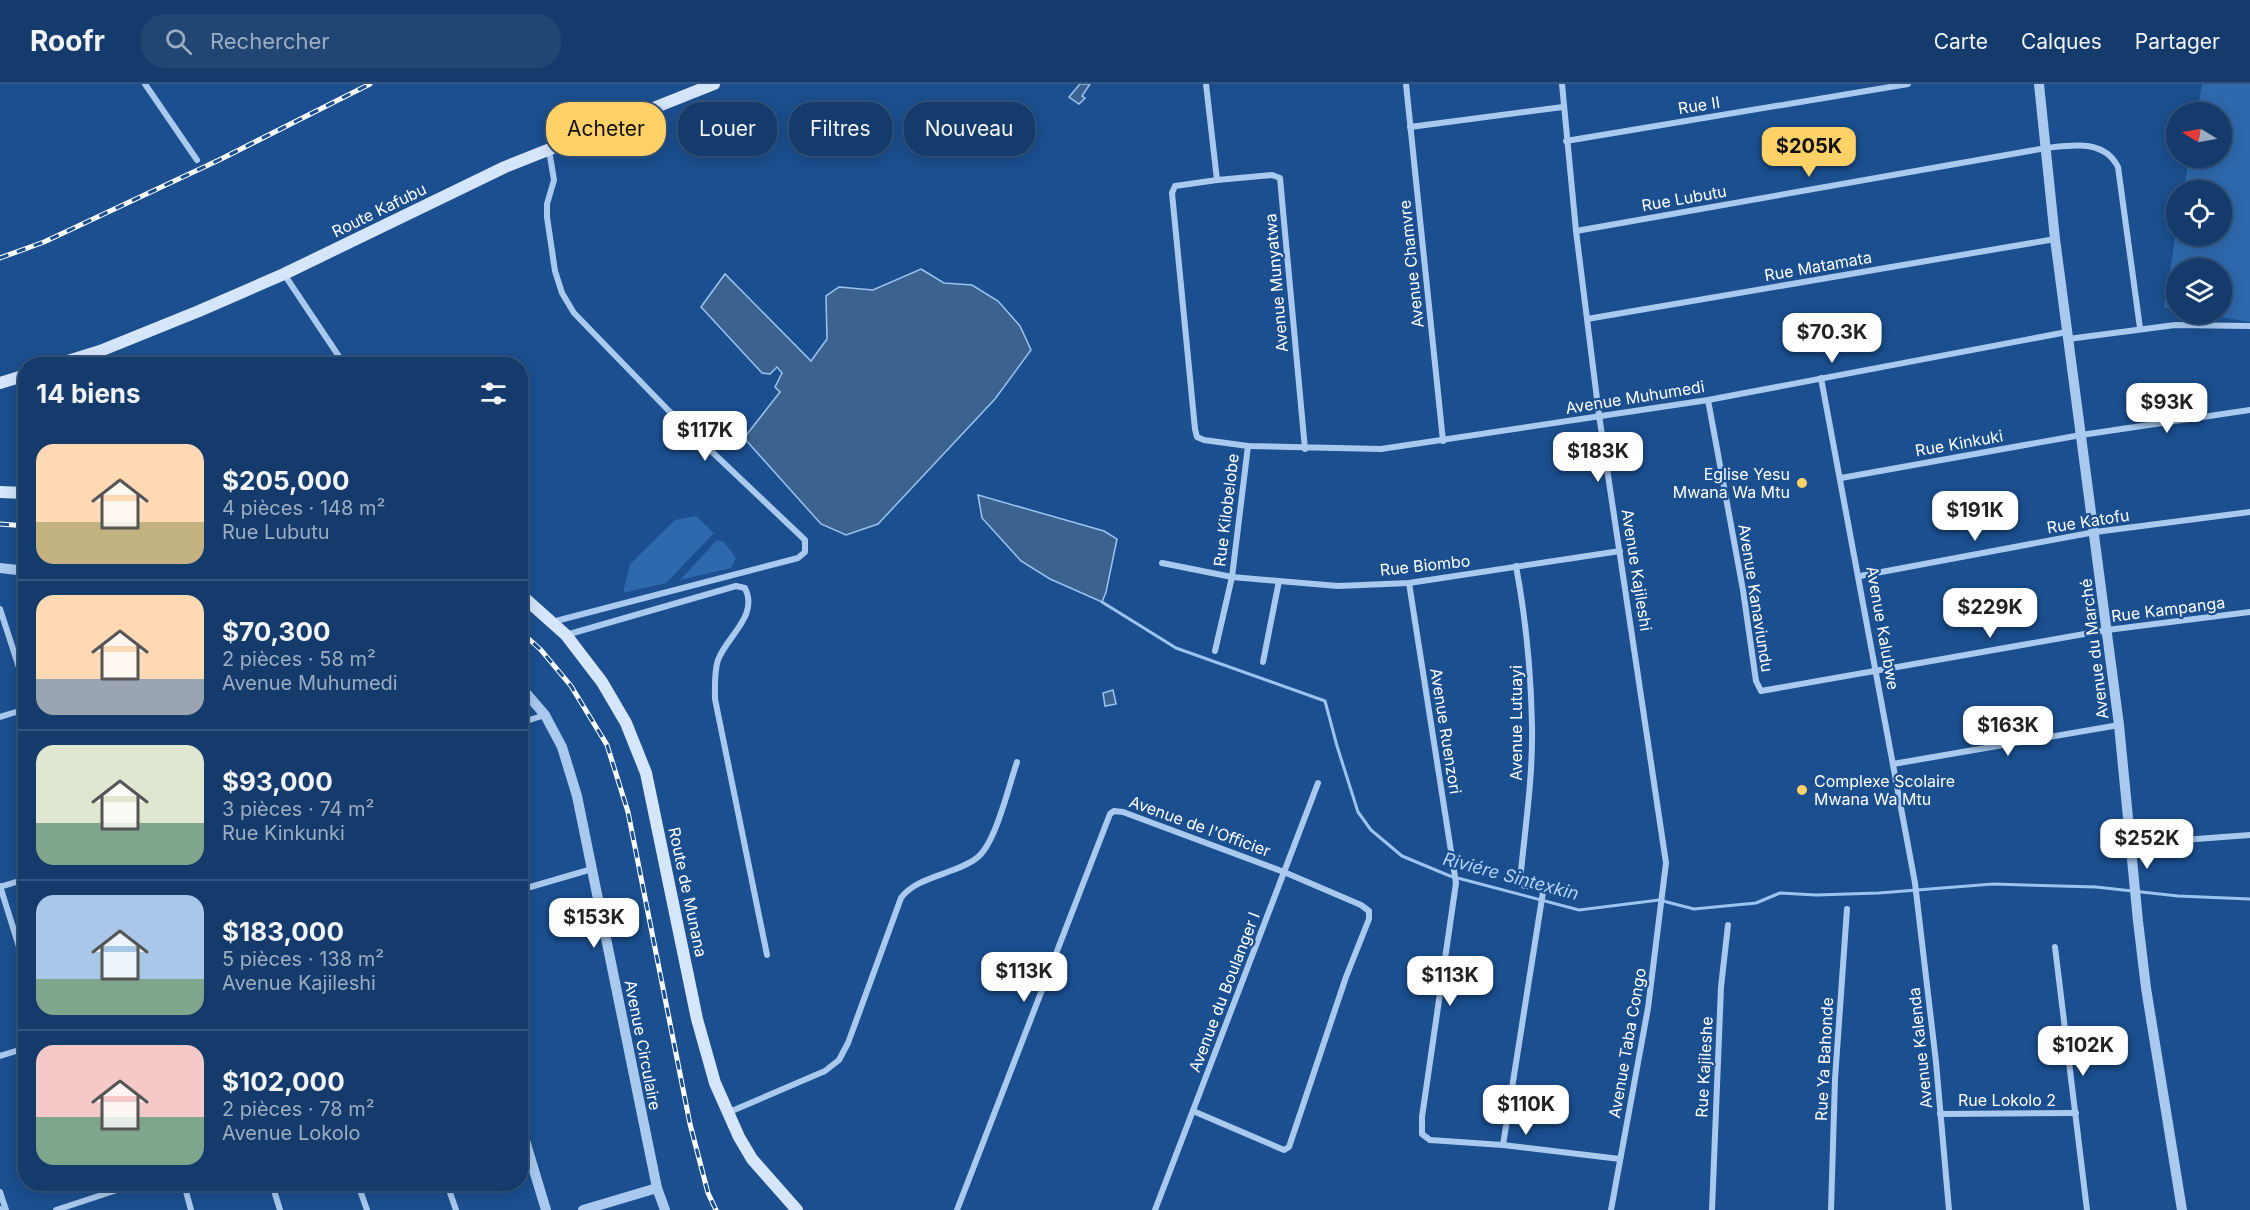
<!DOCTYPE html>
<html lang="fr">
<meta charset="utf-8">
<style>
body{margin:0;font-family:Inter,sans-serif;background:#214673;color:#f1f3f6;height:100vh;display:flex;flex-direction:column;font-size:22px;white-space:nowrap}
*{box-sizing:border-box;margin:0}
p{font-size:20px;color:#9dadc1}
.icon{flex:none;width:33px;height:33px;fill:none;stroke:currentColor;stroke-width:2;stroke-linecap:round;stroke-linejoin:round}
.map{position:relative;flex:1;overflow:hidden}
.side{position:absolute;left:18px;top:273px;width:510px;height:834px;display:flex;flex-direction:column;background:#143b6b;border-radius:24px;box-shadow:0 3px 15px #0003,0 0 0 2px #33557e}
.side>*{flex:none}
.hud{position:absolute;left:546px;top:18px;width:570px;height:54px;display:flex;gap:12px}
.needle{width:39px;rotate:280deg}
.tools{position:absolute;left:2166px;top:18px;display:grid;gap:12px}
.tools a{display:grid;place-items:center;width:66px;height:66px;border-radius:50%;background:#143b6b;box-shadow:0 3px 15px #0003,0 0 0 2px #33557e;font-size:30px}
.price{position:absolute;translate:-50% -51px;padding:0 14px;border-radius:12px;background:#fff;color:#222;font-size:20px;line-height:39px;filter:drop-shadow(0 2px 3px #0008)}
.price::after{content:'';position:absolute;left:50%;top:36px;width:18px;height:14px;margin-left:-9px;background:inherit;clip-path:polygon(0 0,100% 0,50% 100%)}
.price.on{background:#ffd166;color:#111}
ul{padding:0;list-style:none}
li{display:flex;align-items:center;gap:18px;height:150px;padding:0 18px}
li+li{border-top:2px solid #33557e}
li span{display:grid;place-items:center;flex:none;width:168px;height:120px;border-radius:18px;color:#555}
li>.icon{margin-inline-start:auto}
span .icon{width:72px;height:72px;fill:#fffc;stroke-width:1}
li b{font-size:26px}
h2{display:flex;justify-content:space-between;align-items:center;height:72px;padding:0 18px;font-size:26px}
.tag{padding:0 21px;border-radius:24px;background:#143b6b;box-shadow:0 3px 15px #0003,0 0 0 2px #33557e;font-size:21px;line-height:54px}
.tag.on{background:#ffd166;color:#111}
header{display:flex;align-items:center;gap:36px;box-sizing:border-box;height:84px;padding:0 30px;background:#143b6b;border-bottom:2px solid #33557e}
header strong{font-size:28px}
nav{display:flex;gap:33px;margin-inline-start:auto;font-size:21px}
.search{width:420px;height:54px;background:#214673;display:flex;align-items:center;gap:15px;box-sizing:border-box;padding:0 21px;border-radius:24px;color:#9dadc1;font-size:22px}
.map>svg:first-child{display:block}
</style>
<header>
<strong>Roofr</strong>
<div class="search"><svg class="icon" aria-label="search" viewBox="0 0 24 24"><circle cx="10" cy="10" r="6"/><path d="M15 15l6 6"/></svg>Rechercher</div>
<nav><a>Carte</a><a>Calques</a><a>Partager</a></nav>
</header>
<div class="map">
<svg width="2250" height="1126" viewBox="0 0 2250 1126">
<rect width="100%" height="100%" fill="#1b4f8f"/>
<g fill="#2e69ad">
<path d="M2202,0H2250V238L2202,230H2222V184H2176V225L2164,223L2176,149V152H2222V106H2184L2189,74H2222V28H2197Z"/>
<path d="M696,432L714,449L666,499L623,509L630,480L675,436Z"/>
<path d="M717,456L724,458L736,474L731,484L680,496Z"/>
</g>
<g fill="#3c6290" stroke="#9cc4f0" stroke-width="1.5">
<path d="M1080,0H1090L1082,12L1085,14L1079,20L1069,13Z"/>
<path d="M921,185L944,199L972,201L998,217L1020,242L1031,266L995,315L878,440L846,451L821,440L744,354L780,308L775,303L782,289L777,283L770,290L762,289L701,223L725,190L811,277L827,255L826,212L839,203L873,206Z"/>
<path d="M978,411L1104,447L1117,455L1106,508L1102,518L1050,495L1021,477L982,434Z"/>
<path d="M1113,606L1116,620L1105,622L1103,609Z"/>
</g>
<g fill="none" stroke-linecap="round" stroke-linejoin="round">
<path stroke="#9cc4f0" stroke-width="3" d="M1102,518L1176,564L1325,617L1337,662L1358,728L1371,746L1402,772L1450,792L1579,826L1659,816L1694,825L1756,819L1780,809L1816,811L1879,809L1993,800L2096,803L2178,812L2250,815"/>
<g stroke="#a9c9ee" stroke-width="6">
<path d="M145,0L197,76"/>
<path d="M1206,0L1217,96"/>
<path d="M1406,0L1443,357"/>
<path d="M1562,0L1576,147L1599,331L1666,779L1648,924L1611,1126"/>
<path d="M1410,43L1563,23"/>
<path d="M1566,57L1908,0"/>
<path d="M549,66L554,96L547,120V133L555,187L562,209L574,229L669,327L805,456V468L798,474L552,538"/>
<path d="M1576,147L2046,64C2072,61 2104,55 2118,83L2140,244"/>
<path d="M284,190L344,280"/>
<path d="M1587,235L2055,155"/>
<path d="M2068,255L2175,241L2250,242"/>
<path d="M1821,294L1915,799L1936,978L1949,1126"/>
<path d="M1708,316L1743,506L1756,597L1761,607L2107,546L2250,528"/>
<path d="M1248,362L1232,493L1338,502L1409,499L1620,467"/>
<path d="M1305,365L1280,94L1272,91L1217,96L1175,102L1172,109L1195,345L1197,353L1204,356L1248,362L1381,365L1708,316L2067,248"/>
<path d="M1841,394L2081,351L2250,326"/>
<path d="M1162,479L1232,493L1215,567"/>
<path d="M1860,492L2095,448L2250,428"/>
<path d="M1409,499L1456,799L1422,1033V1050L1430,1056L1503,1061L1620,1075"/>
<path d="M0,525L26,605"/>
<path d="M566,551L736,502L745,504C759,532 727,552 718,576C714,588 715,602 715,615L767,871"/>
<path d="M1263,578L1279,497"/>
<path d="M0,633L26,625"/>
<path d="M520,639L545,631"/>
<path d="M1893,680L2119,641"/>
<path d="M2129,760L2250,751"/>
<path d="M0,802L26,885"/>
<path d="M0,803L26,795"/>
<path d="M520,806L592,785"/>
<path d="M2055,863L2087,1126"/>
<path d="M0,972L26,964"/>
<path d="M727,1029L825,987L839,976L848,959L901,814C916,792 958,790 978,773C996,758 1009,701 1017,678"/>
<path d="M1940,1030L2076,1029"/>
<path d="M1503,1061L1543,808L1537,802H1524L1520,797C1525,745 1533,693 1532,642C1531,588 1526,535 1516,482"/>
<path d="M184,1100L191,1126"/>
<path d="M272,1100L280,1126"/>
<path d="M358,1100L367,1126"/>
<path d="M447,1100L456,1126"/>
<path d="M0,1108L6,1126"/>
<path d="M0,1125L1,1126"/>
<path d="M56,1126L135,1100"/>
<path d="M957,1126L1110,730L1114,727L1123,728L1284,788L1361,821L1369,827V835L1346,893L1289,1063L1284,1066L1193,1027"/>
<path d="M1155,1126L1318,699"/>
<path d="M1712,1126L1721,903L1728,841"/>
<path d="M1831,1126L1835,995L1847,825"/>
</g>
<g stroke="#a9c9ee" stroke-width="10">
<path d="M2039,0L2055,155L2119,641L2138,837L2146,904L2182,1126"/>
<path d="M0,484L26,487"/>
<path d="M520,602L545,631L562,663L577,712L657,1104L665,1126"/>
<path d="M520,1040L546,1126"/>
<path d="M583,1126L657,1104"/>
</g>
<g stroke="#d6e6fa" stroke-width="12">
<path d="M58,280L100,267L199,227L284,190L505,83L714,0"/>
<path d="M0,299L26,291"/>
<path d="M0,408L26,409"/>
<path d="M520,510L566,551L602,598L626,639L646,689L697,935L715,999L739,1053L752,1075L797,1126"/>
</g>
<defs>
<g id="rail">
<path d="M0,174L44,158L219,76L370,0"/>
<path d="M0,440L26,442"/>
<path d="M520,547L541,566L571,602L607,661L628,728L690,1040L708,1109L716,1126"/>
</g>
</defs>
<use href="#rail" stroke="#fff" stroke-width="5"/>
<use href="#rail" stroke="#1b4f8f" stroke-width="3" stroke-dasharray="9" stroke-linecap="butt"/>
</g>
<g fill="#ffd166" stroke="#1b4f8f" stroke-width="2">
<circle cx="1802" cy="399" r="6"/>
<circle cx="1802" cy="706" r="6"/>
</g>
<g text-anchor="middle" dominant-baseline="central" stroke-width="4.5" stroke-linejoin="round" paint-order="stroke">
<g font-size="16" fill="#fff" stroke="#1b4f8f">
<text transform="translate(1699 21) rotate(-9)">Rue II</text>
<text transform="translate(1684 114) rotate(-10)">Rue Lubutu</text>
<text transform="translate(379 126) rotate(-26)">Route Kafubu</text>
<text transform="translate(1411 180) rotate(-96)">Avenue Chamvre</text>
<text transform="translate(1818 182) rotate(-10)">Rue Matamata</text>
<text transform="translate(1276 199) rotate(-95)">Avenue Munyatwa</text>
<text transform="translate(1635 313) rotate(-9)">Avenue Muhumedi</text>
<text transform="translate(1959 359) rotate(-10)">Rue Kinkuki</text>
<text transform="translate(1226 426) rotate(-83)">Rue Kilobelobe</text>
<text transform="translate(2088 437) rotate(-9)">Rue Katofu</text>
<text transform="translate(1425 481) rotate(-6)">Rue Biombo</text>
<text transform="translate(1637 486) rotate(81)">Avenue Kajileshi</text>
<text transform="translate(1756 514) rotate(81)">Avenue Kanaviundu</text>
<text transform="translate(2168 525) rotate(-7)">Rue Kampanga</text>
<text transform="translate(1883 544) rotate(80)">Avenue Kalubwe</text>
<text transform="translate(2094 565) rotate(-97)">Avenue du Marché</text>
<text transform="translate(1516 639) rotate(-90)">Avenue Lutuayi</text>
<text transform="translate(1446 647) rotate(81)">Avenue Ruenzori</text>
<text transform="translate(1200 742) rotate(20)">Avenue de l'Officier</text>
<text transform="translate(688 808) rotate(78)">Route de Munana</text>
<text transform="translate(1224 908) rotate(-69)">Avenue du Boulanger I</text>
<text transform="translate(1627 959) rotate(-80)">Avenue Taba Congo</text>
<text transform="translate(643 961) rotate(79)">Avenue Circulaire</text>
<text transform="translate(1920 964) rotate(-96)">Avenue Kalenda</text>
<text transform="translate(1824 975) rotate(-87)">Rue Ya Bahonde</text>
<text transform="translate(1704 983) rotate(-87)">Rue Kajileshe</text>
<text x="2007" y="1016">Rue Lokolo 2</text>
</g>
<g font-size="16" fill="#fff" stroke="#1b4f8f" text-anchor="end">
<text x="1790" y="390">Eglise Yesu<tspan x="1790" dy="18">Mwana Wa Mtu</tspan></text>
<text x="1814" y="697" text-anchor="start">Complexe Scolaire<tspan x="1814" dy="18">Mwana Wa Mtu</tspan></text>
</g>
<g font-size="18" font-style="italic" fill="#b5d3f5" stroke="#1b4f8f">
<text transform="translate(1511 792) rotate(15)">Riviére Sintexkin</text>
</g>
</g>
</svg>
<div class="tools">
<a><svg class="needle" viewBox="-14 -14 28 28"><path d="M0-13l5 13h-10z" fill="#e53935"/><path d="M0 13l5-13h-10z" fill="#9dadc1"/></svg></a>
<a><svg class="icon" aria-label="locate" viewBox="0 0 24 24"><circle cx="12" cy="12" r="6"/><path d="M12 2v4M12 18v4M2 12h4M18 12h4"/></svg></a>
<a><svg class="icon" aria-label="layers" viewBox="0 0 24 24"><path d="M12 4l9 5-9 5-9-5zM3 14l9 5 9-5"/></svg></a>
</div>
<b class="price on" style="left:1809px;top:94px">$205K</b>
<b class="price" style="left:1832px;top:280px">$70.3K</b>
<b class="price" style="left:2167px;top:350px">$93K</b>
<b class="price" style="left:705px;top:378px">$117K</b>
<b class="price" style="left:1598px;top:399px">$183K</b>
<b class="price" style="left:1975px;top:458px">$191K</b>
<b class="price" style="left:1990px;top:555px">$229K</b>
<b class="price" style="left:2008px;top:673px">$163K</b>
<b class="price" style="left:2147px;top:786px">$252K</b>
<b class="price" style="left:594px;top:865px">$153K</b>
<b class="price" style="left:1024px;top:919px">$113K</b>
<b class="price" style="left:1450px;top:923px">$113K</b>
<b class="price" style="left:2083px;top:993px">$102K</b>
<b class="price" style="left:1526px;top:1052px">$110K</b>
<div class="hud">
<a class="tag on">Acheter</a>
<a class="tag">Louer</a>
<a class="tag">Filtres</a>
<a class="tag">Nouveau</a>
</div>
<section class="side">
<h2>14 biens<svg class="icon" aria-label="filters" viewBox="0 0 24 24"><path d="M4 7h16M4 17h16"/><circle cx="9" cy="7" r="2"/><circle cx="15" cy="17" r="2"/></svg></h2>
<ul>
<li><span style="background:linear-gradient(#ffd9b3 65%,#c2b280 0)"><svg class="icon" aria-label="home" viewBox="0 0 24 24"><path d="M3 11l9-7 9 7M6 9v11h12V9"/></svg></span><div><b>$205,000</b><p>4 pièces · 148 m²</p><p>Rue Lubutu</p></div></li>
<li><span style="background:linear-gradient(#ffd9b3 70%,#9aa5b1 0)"><svg class="icon" aria-label="home" viewBox="0 0 24 24"><path d="M3 11l9-7 9 7M6 9v11h12V9"/></svg></span><div><b>$70,300</b><p>2 pièces · 58 m²</p><p>Avenue Muhumedi</p></div></li>
<li><span style="background:linear-gradient(#dfe7d0 65%,#7fa58c 0)"><svg class="icon" aria-label="home" viewBox="0 0 24 24"><path d="M3 11l9-7 9 7M6 9v11h12V9"/></svg></span><div><b>$93,000</b><p>3 pièces · 74 m²</p><p>Rue Kinkunki</p></div></li>
<li><span style="background:linear-gradient(#a9c7e8 70%,#7fa58c 0)"><svg class="icon" aria-label="home" viewBox="0 0 24 24"><path d="M3 11l9-7 9 7M6 9v11h12V9"/></svg></span><div><b>$183,000</b><p>5 pièces · 138 m²</p><p>Avenue Kajileshi</p></div></li>
<li><span style="background:linear-gradient(#f6c9c9 60%,#7fa58c 0)"><svg class="icon" aria-label="home" viewBox="0 0 24 24"><path d="M3 11l9-7 9 7M6 9v11h12V9"/></svg></span><div><b>$102,000</b><p>2 pièces · 78 m²</p><p>Avenue Lokolo</p></div></li>
</ul>
</section>
</div>
